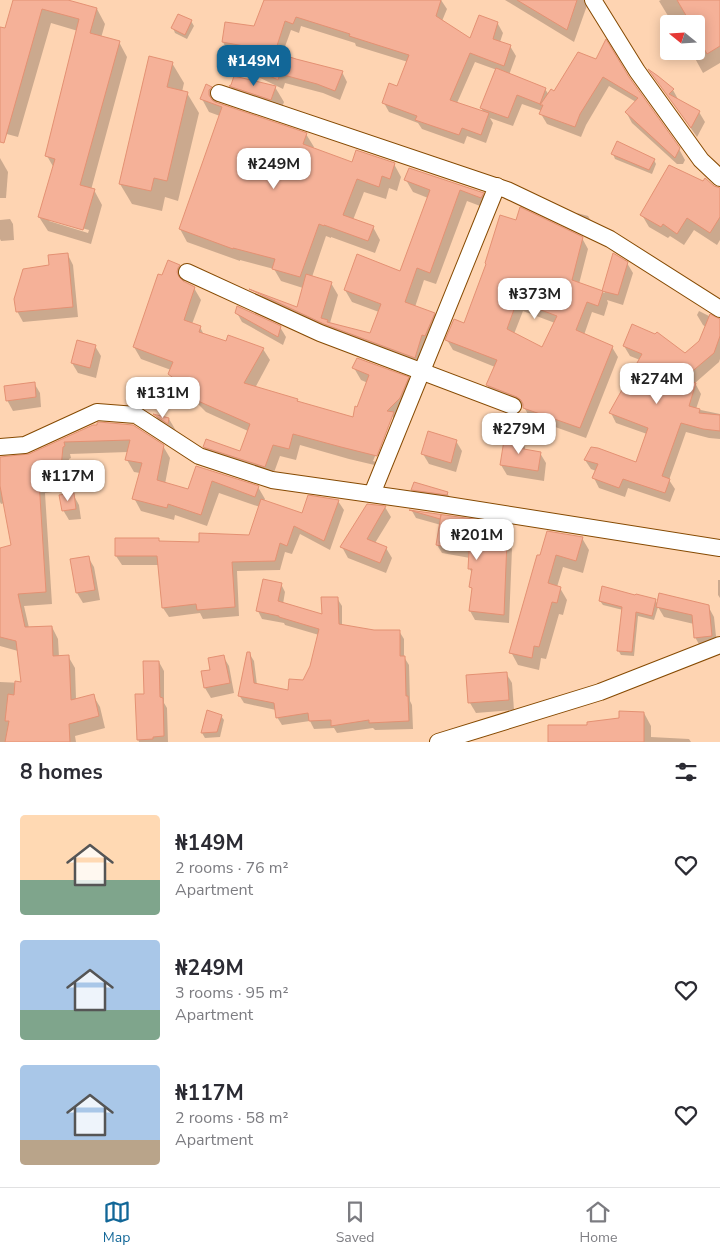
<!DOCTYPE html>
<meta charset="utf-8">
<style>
body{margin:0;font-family:"Nunito Sans",sans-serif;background:#f2f2f3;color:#2b2b33;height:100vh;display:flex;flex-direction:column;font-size:19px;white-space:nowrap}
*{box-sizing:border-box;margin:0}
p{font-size:16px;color:#7c7c81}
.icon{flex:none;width:28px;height:28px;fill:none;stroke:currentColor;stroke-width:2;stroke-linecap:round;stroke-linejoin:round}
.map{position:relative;height:742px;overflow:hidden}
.side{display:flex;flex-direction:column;background:#fff;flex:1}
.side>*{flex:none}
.needle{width:32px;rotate:288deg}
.fabs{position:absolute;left:660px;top:15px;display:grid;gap:10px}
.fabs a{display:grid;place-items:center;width:45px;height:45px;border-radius:5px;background:#fff;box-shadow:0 2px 12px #0003;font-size:25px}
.price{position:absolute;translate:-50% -42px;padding:0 11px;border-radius:10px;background:#fff;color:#222;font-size:16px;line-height:32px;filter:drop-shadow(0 1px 2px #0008)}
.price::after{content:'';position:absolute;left:50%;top:30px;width:15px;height:11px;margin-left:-8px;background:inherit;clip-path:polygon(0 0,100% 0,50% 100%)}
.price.on{background:#126798;color:#fff}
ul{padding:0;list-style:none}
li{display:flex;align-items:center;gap:15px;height:125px;padding:0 20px}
li span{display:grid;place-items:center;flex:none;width:140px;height:100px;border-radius:5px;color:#555}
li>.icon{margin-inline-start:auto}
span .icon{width:60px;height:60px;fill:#fffc;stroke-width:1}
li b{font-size:21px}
h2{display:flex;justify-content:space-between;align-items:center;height:60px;padding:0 20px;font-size:21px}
.tabs{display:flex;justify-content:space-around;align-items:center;height:70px;border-top:1px solid #e1e1e2;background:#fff;font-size:14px;color:#7c7c81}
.tabs a{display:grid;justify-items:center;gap:2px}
.tabs .on{color:#126798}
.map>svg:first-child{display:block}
</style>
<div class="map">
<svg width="720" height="742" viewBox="0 0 720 742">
<rect width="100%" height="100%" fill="#fed4b2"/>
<g fill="#0003" fill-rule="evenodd">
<path d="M15,0H63L97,9L105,24L101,38L119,42L127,57L91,190H94L102,205L91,244L48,231L39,217L54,168L47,156L78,31L51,23L18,137L3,133L0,134V36L3,37ZM49,219L89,230L88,233L49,221Z"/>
<path d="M265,0H441L447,9L442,21L471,40L480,17L498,24L503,33L500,42L510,46L516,56L509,75L545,89L549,95L555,92L579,54L628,78L679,149L685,160L683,164H677L632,123L626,112L636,102L609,86L586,125L581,137L547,124L541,114L542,111L522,104L513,126L490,118L493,123L486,143L467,136L464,144L422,129L418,123L389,112L384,103L398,88L408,62L356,46L355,43L301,26L299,33L291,30L282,55L342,72L347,82L340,100L323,93L285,83L283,89L246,71L240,61L243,54L228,52L223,42L255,27ZM475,62L497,70L481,108L484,113L457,103Z"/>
<path d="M505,0H589L574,42Z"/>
<path d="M661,0H706L720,5V63L703,73L691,51H696V24H673L659,1Z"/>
<path d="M191,21L194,26L187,39L175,33L173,28Z"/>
<path d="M172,63L184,83L182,92L187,93L199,113L178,201L165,197L162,211L132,204L120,184Z"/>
<path d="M652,73L673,90L679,101L699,112L705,122L697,137Z"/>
<path d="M231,87H275L284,102L279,115L240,101Z"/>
<path d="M211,88L218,100L216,104L306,134L314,147L313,149L353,164H394L401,177L397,191L389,188L386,199L364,192L353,220L373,227L380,240L375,253L331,237V238L326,236L312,277L331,283L338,295L330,323L371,335L379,312L352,302L345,290L401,273L428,198L413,192L406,180L483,194L490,206L488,209L467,201L436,284L424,280L415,307L434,314L441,326L422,370L257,301L251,292L298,308L303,288L281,281L274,269L240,260V261L187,242L180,229L220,116L209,112L202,99Z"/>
<path d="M613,154L654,160L656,164L652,174L615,159Z"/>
<path d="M0,158L8,172L6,198H0Z"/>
<path d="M713,187L720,189V240L717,245L694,230L684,245L670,236L668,238L649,227L642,215Z"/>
<path d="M577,213L588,216L594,226L582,221Z"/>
<path d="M10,219L13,224L14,240L1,241L0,239V220Z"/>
<path d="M582,238L588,249L579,284L605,293L604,291L627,263L633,273L623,305L607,300L608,303L604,316L592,312L584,335L612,347L618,357L586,438L530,418L524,407L493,395L487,385L495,367L453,350L447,340L465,325ZM523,311L555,323L543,349L514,334Z"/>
<path d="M68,255L73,265L78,317L23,322L17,311L50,266Z"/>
<path d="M168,262L180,266L186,277L183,283L194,288L201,300L192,324L200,327L204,335L227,343L263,349L270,360L255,388L297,400L299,403L354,419L368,383L361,380L354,368L408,378L415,390L383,467L349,459L300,445L296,460L280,456L272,478L211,458L204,447L241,453L248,431L206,412L199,405L193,396L184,392L176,386L170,374L171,370L141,359L134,347ZM393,413V419L376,462L373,461Z"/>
<path d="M699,311L715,319H720V359L719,362L695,383L701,394L696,409L720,414V439L709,438L686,432L669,480L675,489L670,502L628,488L625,497L599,488L594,478L596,471L591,469L585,460L637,464L647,434L616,423L611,413L640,360L630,356L624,346L685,355L700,342L706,327L703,325L697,315Z"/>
<path d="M237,313L280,327L286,337L283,345L242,322Z"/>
<path d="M95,346L101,356L96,378L78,373L72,363Z"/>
<path d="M34,383L40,393L41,407L13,411L7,400Z"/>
<path d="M156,416L169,419L178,434L164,430Z"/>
<path d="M93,426L163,446L170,458L165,484L189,490L197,467L258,487L265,499L264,501L303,515L338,501L344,510L330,550L300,534L292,554L285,552L280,570L237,571L239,616L203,619L200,613L169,617L163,608L159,565H122L116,556L158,539L160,542L200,543L250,536L260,507L219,493L207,526L175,515L174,520L141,511L134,498L140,473L134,472L127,460L128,452L70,454L71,458L69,459L67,490L45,493L52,604L24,606L29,628L52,627L58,639L59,657L68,656L75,668L76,699L93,695L100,707L105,728L75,736L76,742H0V682L22,683L18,651L0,646V549L12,546L4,503L1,504L0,502V458L26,456Z"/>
<path d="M520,437L525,447V450L540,453L546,463L544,481L507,475L501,465Z"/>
<path d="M456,441L462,451L456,472L429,464L423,454Z"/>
<path d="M413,490L447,493L452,501L417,497Z"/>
<path d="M73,494L79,505L81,519L69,520L63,510Z"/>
<path d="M385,507L391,517L375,543L386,548L392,558L386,573L348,558L342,547Z"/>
<path d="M412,511L480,521L484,530L482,540L507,541L512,549L509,623L475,620L470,611L473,591L471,587L473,574L469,568L470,558L442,553L437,545L441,525L416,518Z"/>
<path d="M582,538L589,550L583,573L563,567L557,587L560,588L567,600L563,615L559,614L546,659L541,658L539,670L518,665L511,652L538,556Z"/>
<path d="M88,557L94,567L100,600L83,603L77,593L71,560Z"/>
<path d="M718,580H720V598L718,595Z"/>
<path d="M281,584L285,592L283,604L323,616L337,598L342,606V626L374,631H399L404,639V657L409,665L410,701L412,705L413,729L375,730L373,728L337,733L334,728L314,729L310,721L282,725L277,717L276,710L244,703L239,695L249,653L254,661L257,685L290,692L304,681L311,667L319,635L285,625L284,623L262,619L258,611Z"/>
<path d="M655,600L658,605L708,606L714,617L717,646L701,648L695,637L694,624L664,617L658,607L654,620L638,616L634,656L621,655L618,650L623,610L603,605L600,601Z"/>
<path d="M223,656L229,666L234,693L211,698L205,688L212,671Z"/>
<path d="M159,662L164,671V703L167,708L168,742H139L138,739L145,695Z"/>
<path d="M506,673L512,683L514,710L476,713L470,703Z"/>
<path d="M208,712L221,716L224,720L220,737L205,738L202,733Z"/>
<path d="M644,713L651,726V737L689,739L691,742H550L589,726Z"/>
</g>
<g fill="#f5b198" stroke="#e49173" fill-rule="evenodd">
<path d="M13,0H68L97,8L90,33L120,41L80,185L95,189L83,230L38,217L55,159L45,156L79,19L42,9L4,143L0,142V27L5,28Z"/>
<path d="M264,0H441L436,16L470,38L479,15L498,22L493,39L511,45L504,66L470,53L450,100L489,113L481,135L462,128L459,135L415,120L417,116L382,103L389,83L397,86L409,55L349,36L350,34L296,17L293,24L285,21L275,52L296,59L343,71L335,91L317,84L280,74L278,80L239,61L244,46L222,42L225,22L254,26Z"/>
<path d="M517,0H577L567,30Z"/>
<path d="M677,0H720V46L707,54L696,34V24H691Z"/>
<path d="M178,14L192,20L185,35L171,28Z"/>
<path d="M606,39L629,77L680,148L675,158L625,112L638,98L603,77L580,114L575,127L539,114L543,105H540L551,89L554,91L578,52L596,59Z"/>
<path d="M149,56L173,62L167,87L188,92L167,181L154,178L151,191L119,184Z"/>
<path d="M496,68L546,88L540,104L517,95L508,118L480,108Z"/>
<path d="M648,69L658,76L674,89L669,94L700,111L691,128Z"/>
<path d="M234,76L276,86L271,100L229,86L231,85Z"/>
<path d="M206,84L212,87L209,90V95L212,100L215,102L307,133L303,144L352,162L356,150L395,163L390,179L382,176L379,187L357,179L343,215L374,226L368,241L324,225V226L319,224L300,277L272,269L275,259L233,248V249L179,229L222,107L200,99Z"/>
<path d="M617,141L655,159L649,170L611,154Z"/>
<path d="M669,165L703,181L705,178L714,186L720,188V217L710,233L687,218L677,234L663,224L661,227L640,215Z"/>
<path d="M409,168L484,193L481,198L460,190L430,273L417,268L405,302L435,313L425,336L422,335L415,358L324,324L249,289L297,307L306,274L332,282L321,318L328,320L327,322L370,333L381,304L344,290L357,254L400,271L430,190L404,180Z"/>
<path d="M520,207L583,237L572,280L603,291L598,306L587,302L576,330L613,346L580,428L523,408V404L521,400L517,397L486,385L497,360L445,340L454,319L464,323L486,264L485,263L500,215L516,220ZM517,301L557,316L542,347L507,329Z"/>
<path d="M68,253L73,307L16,312L14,299L23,269L49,265L48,255Z"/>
<path d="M613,253L628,262L618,295L602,291Z"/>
<path d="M168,260L180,265L178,268L177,272L179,277L183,281L195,287L184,320L201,326L199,332L226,341L228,335L264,348L244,383L298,399L297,401L353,417L355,406L357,407L369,375L352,368L357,358L409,377L400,398L387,411L394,412L377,456L341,447L293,434L289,449L273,445L265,467L203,447L206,439L240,451L250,424L198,401V399L191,393L196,388L176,380L168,374L173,362L133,347L158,274L162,275Z"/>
<path d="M237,306L281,326L278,337L235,313Z"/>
<path d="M710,314L720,319V336L714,353L683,379L696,383L689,406L700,409L699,413L720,415V431L703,429L681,423L662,476L670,479L665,493L623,479L619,488L592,478L598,464L584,460L591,447L598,448L636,462L648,428L609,413L642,354L623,346L632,324L655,334L657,332L685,353L699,341Z"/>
<path d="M77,340L96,345L90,368L71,363Z"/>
<path d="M35,382L36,397L6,401L4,386Z"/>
<path d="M153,414L169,418L168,424Z"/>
<path d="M99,422L133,425L164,445L157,480L188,489L196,466L259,486L255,497L212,481L201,515L168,504L167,508L132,499L142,463L125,460L130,440L64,442L65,446L63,447L60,478L39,481L46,592L18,594L25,627L52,626L53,656L69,655L71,700L94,694L99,716L69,724L70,742H5L9,721H5L8,694L14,695L15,681L21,682L16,641L0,637V548L11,545L0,486V457L29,454L93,425H97V423Z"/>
<path d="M428,431L457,440L451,463L421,454Z"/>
<path d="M505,434L520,436L518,448L541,452L538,471L500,465Z"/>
<path d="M414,482L448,492L447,495L411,490Z"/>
<path d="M74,493L76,509L62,511L59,495Z"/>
<path d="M308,495L339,500L324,541L294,526L287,546L280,543L275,561L232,562L235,607L197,610L196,604L162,608L157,556H115V538H159V541L199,542V533L249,535L261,499L302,513Z"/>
<path d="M367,504L386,506L367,539L387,547L380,563L340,547Z"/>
<path d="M409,510L480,520L476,539L507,540L504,615L469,611L472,588L469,587L472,569H468L469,551L436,545L441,515L440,519Z"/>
<path d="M547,531L583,537L576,561L556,555L548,583L561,587L557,603L552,602L539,647L534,646L532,658L509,653L537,555H540Z"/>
<path d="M89,556L95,590L76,593L70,559Z"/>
<path d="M263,579L282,583L278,601L322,614L321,597H338L339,624L374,630H400V656H405L406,696H408L409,721L369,723V720L331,726V720L309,721L308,713L276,718L274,703L238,696L247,652H250L254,683L288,690L289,679L303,680L310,666L319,629L279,617V616L256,611Z"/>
<path d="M602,586L635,595L636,594L656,599L652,616L636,612L632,652L617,651L622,607L599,601Z"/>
<path d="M659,593L709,605L712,636L694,638L692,615L656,607Z"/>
<path d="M224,655L230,683L204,688L201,671L210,670L208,658Z"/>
<path d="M143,661H159L160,697L163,698L164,736L153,737V739L137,740L135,694H144Z"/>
<path d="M507,672L509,700L468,703L466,675Z"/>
<path d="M207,710L222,715L217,732L201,733Z"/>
<path d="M619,711L644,712V742H548V725H587V722L619,718Z"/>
</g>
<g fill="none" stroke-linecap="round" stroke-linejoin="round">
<defs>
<g id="street">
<path d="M593,0L637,71L701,160L720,178"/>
<path d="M219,93L507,190L610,239L720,309"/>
<path d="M187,272L320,333L513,406"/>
<path d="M0,447L25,445L97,412L136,415L199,456L272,480L441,504L720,548"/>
<path d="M372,494L497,186"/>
<path d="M438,742L600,692L720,645"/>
</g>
</defs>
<use href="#street" stroke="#864a02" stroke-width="18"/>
<use href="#street" stroke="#fff" stroke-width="16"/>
</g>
</svg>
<div class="fabs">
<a><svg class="needle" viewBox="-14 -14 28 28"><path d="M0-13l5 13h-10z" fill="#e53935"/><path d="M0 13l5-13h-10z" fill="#7c7c81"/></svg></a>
</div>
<b class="price on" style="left:254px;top:87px">₦149M</b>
<b class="price" style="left:274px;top:190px">₦249M</b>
<b class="price" style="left:535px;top:320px">₦373M</b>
<b class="price" style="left:657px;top:405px">₦274M</b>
<b class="price" style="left:163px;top:419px">₦131M</b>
<b class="price" style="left:519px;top:455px">₦279M</b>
<b class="price" style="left:68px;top:502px">₦117M</b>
<b class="price" style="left:477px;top:561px">₦201M</b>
</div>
<section class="side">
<h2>8 homes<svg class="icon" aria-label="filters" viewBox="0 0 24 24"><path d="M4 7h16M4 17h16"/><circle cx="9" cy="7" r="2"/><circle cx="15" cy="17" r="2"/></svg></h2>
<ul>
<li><span style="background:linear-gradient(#ffd9b3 65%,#7fa58c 0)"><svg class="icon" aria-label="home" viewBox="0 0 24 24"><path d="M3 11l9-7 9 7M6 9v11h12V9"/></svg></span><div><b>₦149M</b><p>2 rooms · 76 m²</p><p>Apartment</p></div><svg class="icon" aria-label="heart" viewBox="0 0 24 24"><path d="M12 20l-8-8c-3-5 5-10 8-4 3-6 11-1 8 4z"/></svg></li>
<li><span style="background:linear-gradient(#a9c7e8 70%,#7fa58c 0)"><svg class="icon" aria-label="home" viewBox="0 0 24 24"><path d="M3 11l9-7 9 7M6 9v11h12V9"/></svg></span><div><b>₦249M</b><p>3 rooms · 95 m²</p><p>Apartment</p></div><svg class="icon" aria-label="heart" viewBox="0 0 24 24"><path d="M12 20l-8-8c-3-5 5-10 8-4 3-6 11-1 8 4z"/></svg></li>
<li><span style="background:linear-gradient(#a9c7e8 75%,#b9a48a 0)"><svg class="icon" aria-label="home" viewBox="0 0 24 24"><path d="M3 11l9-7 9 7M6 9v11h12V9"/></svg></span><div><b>₦117M</b><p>2 rooms · 58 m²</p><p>Apartment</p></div><svg class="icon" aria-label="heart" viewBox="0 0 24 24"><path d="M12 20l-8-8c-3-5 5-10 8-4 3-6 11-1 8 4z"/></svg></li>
</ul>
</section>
<nav class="tabs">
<a class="on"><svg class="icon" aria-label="map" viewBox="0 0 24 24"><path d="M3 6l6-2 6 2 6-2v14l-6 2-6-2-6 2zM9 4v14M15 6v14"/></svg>Map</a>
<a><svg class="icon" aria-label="saved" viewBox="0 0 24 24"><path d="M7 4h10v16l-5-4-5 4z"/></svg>Saved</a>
<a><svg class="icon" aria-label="home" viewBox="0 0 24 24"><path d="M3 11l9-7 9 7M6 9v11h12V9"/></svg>Home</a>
</nav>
